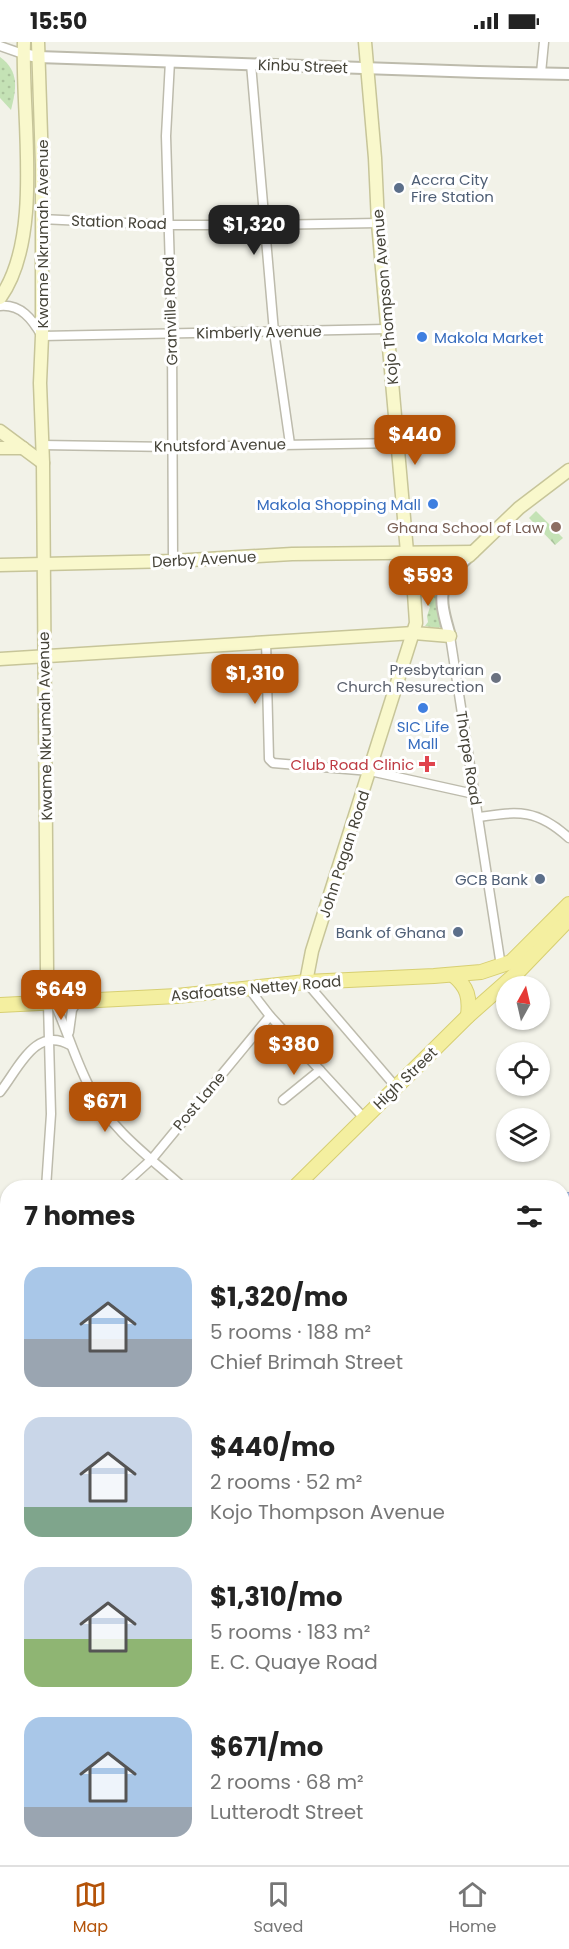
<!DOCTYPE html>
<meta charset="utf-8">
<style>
body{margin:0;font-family:Poppins,sans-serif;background:#f6f6f6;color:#222;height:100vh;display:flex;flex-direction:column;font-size:22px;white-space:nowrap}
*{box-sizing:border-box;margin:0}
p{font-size:20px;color:#767676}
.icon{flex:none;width:33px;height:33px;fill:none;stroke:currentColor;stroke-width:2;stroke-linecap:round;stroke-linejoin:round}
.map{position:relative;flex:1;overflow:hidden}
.sheet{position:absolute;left:0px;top:1138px;width:570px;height:686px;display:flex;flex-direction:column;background:#fff;border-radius:24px 24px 0 0;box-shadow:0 2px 4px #0004}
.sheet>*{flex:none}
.needle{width:39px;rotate:8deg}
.tools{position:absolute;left:496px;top:934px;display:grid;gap:12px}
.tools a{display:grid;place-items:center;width:54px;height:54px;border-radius:50%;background:#fff;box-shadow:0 2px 4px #0004;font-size:30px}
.price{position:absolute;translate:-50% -51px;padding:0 14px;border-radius:12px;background:#b45309;color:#fff;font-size:20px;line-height:39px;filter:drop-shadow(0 2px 3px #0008)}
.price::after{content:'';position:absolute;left:50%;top:36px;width:18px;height:14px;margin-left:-9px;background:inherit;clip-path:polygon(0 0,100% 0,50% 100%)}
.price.current{background:#222;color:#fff}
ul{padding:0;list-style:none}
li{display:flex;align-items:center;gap:18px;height:150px;padding:0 24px}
li span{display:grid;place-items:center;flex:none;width:168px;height:120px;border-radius:18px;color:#555}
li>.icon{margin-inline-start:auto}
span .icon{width:72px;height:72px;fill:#fffc;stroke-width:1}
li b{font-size:26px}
h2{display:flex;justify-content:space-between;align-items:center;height:72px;padding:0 24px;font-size:26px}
.status{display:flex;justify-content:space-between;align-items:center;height:42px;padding:0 30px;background:#fff;direction:ltr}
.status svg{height:16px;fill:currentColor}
.tabs{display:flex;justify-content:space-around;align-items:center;height:84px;border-top:2px solid #e0e0e0;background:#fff;font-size:16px;color:#767676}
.tabs a{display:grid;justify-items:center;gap:3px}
.tabs .current{color:#b45309}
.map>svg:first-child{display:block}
</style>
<div class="status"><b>15:50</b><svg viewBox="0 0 49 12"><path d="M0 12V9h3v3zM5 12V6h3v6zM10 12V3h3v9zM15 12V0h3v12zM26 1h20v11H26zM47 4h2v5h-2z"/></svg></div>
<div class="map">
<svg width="569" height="1823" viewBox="0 0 569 1823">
<defs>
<pattern id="forest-firs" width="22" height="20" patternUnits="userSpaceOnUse" patternTransform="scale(1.5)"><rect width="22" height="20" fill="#c4e2b5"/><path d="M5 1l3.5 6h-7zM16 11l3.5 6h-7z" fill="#aac39c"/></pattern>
<pattern id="park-dots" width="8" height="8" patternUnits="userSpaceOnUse" patternTransform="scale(1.5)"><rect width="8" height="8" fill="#c4e2b5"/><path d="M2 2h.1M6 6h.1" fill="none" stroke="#aac39c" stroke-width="1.8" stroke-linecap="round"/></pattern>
<pattern id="water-waves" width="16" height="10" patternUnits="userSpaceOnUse" patternTransform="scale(1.5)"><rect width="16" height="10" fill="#abc2e9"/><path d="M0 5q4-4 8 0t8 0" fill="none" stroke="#8d9fbe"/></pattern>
</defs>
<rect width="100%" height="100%" fill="#f2f2e8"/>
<path fill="url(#forest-firs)" d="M536,469L563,496L555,503L529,476Z"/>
<g fill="url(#park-dots)">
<path d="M0,15C20,29 16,48 11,68L0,56Z"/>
<path d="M439,520L443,530L436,554L441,583L439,586L425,584L428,580L427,574L430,565L427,562L423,527L433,525Z"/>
</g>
<g fill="url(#water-waves)">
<path d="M563,1150H569V1823H49L47,1817L562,1816Z"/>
<path d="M7,1599V1680L0,1682V1612Z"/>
<path d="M7,1750L8,1816L47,1817L22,1823H0V1752Z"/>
</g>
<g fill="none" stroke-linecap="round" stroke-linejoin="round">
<defs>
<path id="pedestrian" d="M0,1229L8,1226"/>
<g id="minor">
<path d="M0,4L23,12"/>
<path d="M170,19L166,94L172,293L173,519"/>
<path d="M251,22L274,290L290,402"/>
<path d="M541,31L544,0"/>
<path d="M41,177L168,183H265L378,181"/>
<path d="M0,264C21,262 32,277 42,294L387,287"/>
<path d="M41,403L173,405L398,401"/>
<path d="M450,594L501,924"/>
<path d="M266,599L269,717L273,721L370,729L474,752"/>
<path d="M479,775C519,769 537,767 569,796"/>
<path d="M306,940L396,1045"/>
<path d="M250,948L270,974L364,1076"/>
<path d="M54,960C68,990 76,1021 92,1050C112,1089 152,1117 184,1146"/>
<path d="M69,990L72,968L77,959"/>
<path d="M0,1050C18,1028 35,983 70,1003"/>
<path d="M283,1058L320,1028"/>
<path d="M46,1146L51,1072L48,961"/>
<path d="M120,1146L152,1117L270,974"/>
<path d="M0,1388L8,1397"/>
</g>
<g id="tertiary">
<path d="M23,12L38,15L479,30L569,32"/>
<path d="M450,594C445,576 437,555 447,537C451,530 461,522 467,516"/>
</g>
<g id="secondary">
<path d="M38,0L42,123V294L40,341L43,421L47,929L49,946L48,961"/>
<path d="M0,256C44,195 21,74 24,0"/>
<path d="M0,389L43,421"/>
<path d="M0,406H23"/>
<path d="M469,514L519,466L569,428"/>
<path d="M445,516L447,537"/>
<path d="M0,523L173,519L292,512L473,510"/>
<path d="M411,529L429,520L446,516"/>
<path d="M0,617L414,591L450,594"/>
<path d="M306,940L312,909L416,581L414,551L407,510L378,181L375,116L365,0"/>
</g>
<g id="primary">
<path d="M453,933C468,945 470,956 468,974"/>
<path d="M0,963L177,954L306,940L434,934L481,930L511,920L569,862"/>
<path d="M294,1146L468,974L519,929L569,877"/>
<path d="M0,1418L8,1412"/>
</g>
</defs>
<use href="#pedestrian" stroke="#bdbbac" stroke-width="9"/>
<use href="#minor" stroke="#bdbbac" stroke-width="11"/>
<use href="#tertiary" stroke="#bdbbac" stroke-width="14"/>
<use href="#secondary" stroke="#c7c599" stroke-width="15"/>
<use href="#primary" stroke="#d7cf72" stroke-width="16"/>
<use href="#pedestrian" stroke="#fff" stroke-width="6"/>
<use href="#minor" stroke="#fff" stroke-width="8"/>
<use href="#tertiary" stroke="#fff" stroke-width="10"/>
<use href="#secondary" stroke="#f9f8cc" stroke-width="12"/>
<use href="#primary" stroke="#f4efa0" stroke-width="14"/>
</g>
<g fill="#5c6f8a" stroke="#fff" stroke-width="2">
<circle cx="399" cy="146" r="6"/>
<circle cx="540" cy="837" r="6"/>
<circle cx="458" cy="890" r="6"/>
</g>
<g fill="#3f7fe0" stroke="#fff" stroke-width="2">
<circle cx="422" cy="295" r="6"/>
<circle cx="433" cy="462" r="6"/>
<circle cx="423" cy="666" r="6"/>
</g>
<circle fill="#8d6e63" stroke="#fff" stroke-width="2" cx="556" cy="485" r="6"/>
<circle fill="#6b7280" stroke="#fff" stroke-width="2" cx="496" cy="636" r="6"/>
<path fill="#e0444e" stroke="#fff" stroke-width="2" d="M424 713h6v6h6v6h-6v6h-6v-6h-6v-6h6z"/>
<g text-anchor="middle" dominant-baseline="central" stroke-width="6" stroke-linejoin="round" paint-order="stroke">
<g font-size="15" fill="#454338" stroke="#fff">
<text transform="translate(303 24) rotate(2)">Kinbu Street</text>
<text transform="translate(119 180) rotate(2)">Station Road</text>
<text transform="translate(42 192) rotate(-90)">Kwame Nkrumah Avenue</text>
<text transform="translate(385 255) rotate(-95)">Kojo Thompson Avenue</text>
<text transform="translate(170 269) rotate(-92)">Granville Road</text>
<text transform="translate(259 290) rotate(-1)">Kimberly Avenue</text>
<text transform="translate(220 403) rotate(-1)">Knutsford Avenue</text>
<text transform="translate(204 517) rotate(-3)">Derby Avenue</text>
<text transform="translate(45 684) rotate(-91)">Kwame Nkrumah Avenue</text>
<text transform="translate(469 716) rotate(81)">Thorpe Road</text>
<text transform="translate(344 812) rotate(-72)">John Pagan Road</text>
<text transform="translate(256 946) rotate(-5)">Asafoatse Nettey Road</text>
<text transform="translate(405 1036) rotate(-44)">High Street</text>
<text transform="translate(199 1059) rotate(-50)">Post Lane</text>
</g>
<g font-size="15" fill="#4e5e75" stroke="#fff" text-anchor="end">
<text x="411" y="137" text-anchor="start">Accra City<tspan x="411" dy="17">Fire Station</tspan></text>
<text x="528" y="837">GCB Bank</text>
<text x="446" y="890">Bank of Ghana</text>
</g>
<g font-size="15" fill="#366cbe" stroke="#fff" text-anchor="start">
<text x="434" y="295">Makola Market</text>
<text x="421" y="462" text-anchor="end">Makola Shopping Mall</text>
<text x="423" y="684" text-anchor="middle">SIC Life<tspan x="423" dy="17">Mall</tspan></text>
</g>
<g font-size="15" fill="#785e54" stroke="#fff" text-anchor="end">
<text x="544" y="485">Ghana School of Law</text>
</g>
<g font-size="15" fill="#5b616d" stroke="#fff" text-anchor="end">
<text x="484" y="627">Presbytarian<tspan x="484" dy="17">Church Resurection</tspan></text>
</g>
<g font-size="15" fill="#be3a42" stroke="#fff" text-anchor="end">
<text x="414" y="722">Club Road Clinic</text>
</g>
</g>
</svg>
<div class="tools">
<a><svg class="needle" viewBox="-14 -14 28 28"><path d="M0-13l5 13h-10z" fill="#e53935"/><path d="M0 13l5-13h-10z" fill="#767676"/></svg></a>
<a><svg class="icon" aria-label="locate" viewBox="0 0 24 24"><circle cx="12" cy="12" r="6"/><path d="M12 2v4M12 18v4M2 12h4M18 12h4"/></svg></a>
<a><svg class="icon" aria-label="layers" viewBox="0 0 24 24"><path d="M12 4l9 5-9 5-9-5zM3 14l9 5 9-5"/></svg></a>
</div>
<b class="price current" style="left:254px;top:214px">$1,320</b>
<b class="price" style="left:415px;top:424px">$440</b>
<b class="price" style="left:428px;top:565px">$593</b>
<b class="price" style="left:255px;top:663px">$1,310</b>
<b class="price" style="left:61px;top:979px">$649</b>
<b class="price" style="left:294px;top:1034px">$380</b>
<b class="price" style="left:105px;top:1091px">$671</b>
<section class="sheet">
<h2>7 homes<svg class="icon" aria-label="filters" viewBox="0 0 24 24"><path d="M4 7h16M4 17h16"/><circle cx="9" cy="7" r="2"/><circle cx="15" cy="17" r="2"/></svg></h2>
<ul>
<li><span style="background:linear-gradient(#a9c7e8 60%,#9aa5b1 0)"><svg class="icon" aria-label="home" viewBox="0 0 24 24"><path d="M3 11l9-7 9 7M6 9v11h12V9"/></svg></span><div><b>$1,320/mo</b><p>5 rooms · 188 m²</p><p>Chief Brimah Street</p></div></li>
<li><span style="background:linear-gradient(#c9d6e8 75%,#7fa58c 0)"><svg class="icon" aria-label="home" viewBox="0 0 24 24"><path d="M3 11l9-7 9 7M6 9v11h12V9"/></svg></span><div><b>$440/mo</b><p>2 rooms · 52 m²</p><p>Kojo Thompson Avenue</p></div></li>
<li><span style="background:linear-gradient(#c9d6e8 60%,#8fb573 0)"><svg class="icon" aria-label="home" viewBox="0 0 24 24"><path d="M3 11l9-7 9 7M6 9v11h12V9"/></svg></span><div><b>$1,310/mo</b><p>5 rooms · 183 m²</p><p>E. C. Quaye Road</p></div></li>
<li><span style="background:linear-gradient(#a9c7e8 75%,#9aa5b1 0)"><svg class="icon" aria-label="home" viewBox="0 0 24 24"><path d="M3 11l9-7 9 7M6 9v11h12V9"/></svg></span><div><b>$671/mo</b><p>2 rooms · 68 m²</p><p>Lutterodt Street</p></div></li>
</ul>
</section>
</div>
<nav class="tabs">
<a class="current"><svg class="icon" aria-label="map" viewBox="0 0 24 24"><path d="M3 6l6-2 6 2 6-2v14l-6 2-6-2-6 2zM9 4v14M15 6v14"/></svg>Map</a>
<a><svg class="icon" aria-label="saved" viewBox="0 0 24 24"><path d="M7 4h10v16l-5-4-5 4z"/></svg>Saved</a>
<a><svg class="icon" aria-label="home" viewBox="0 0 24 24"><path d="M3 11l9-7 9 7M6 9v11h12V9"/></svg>Home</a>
</nav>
